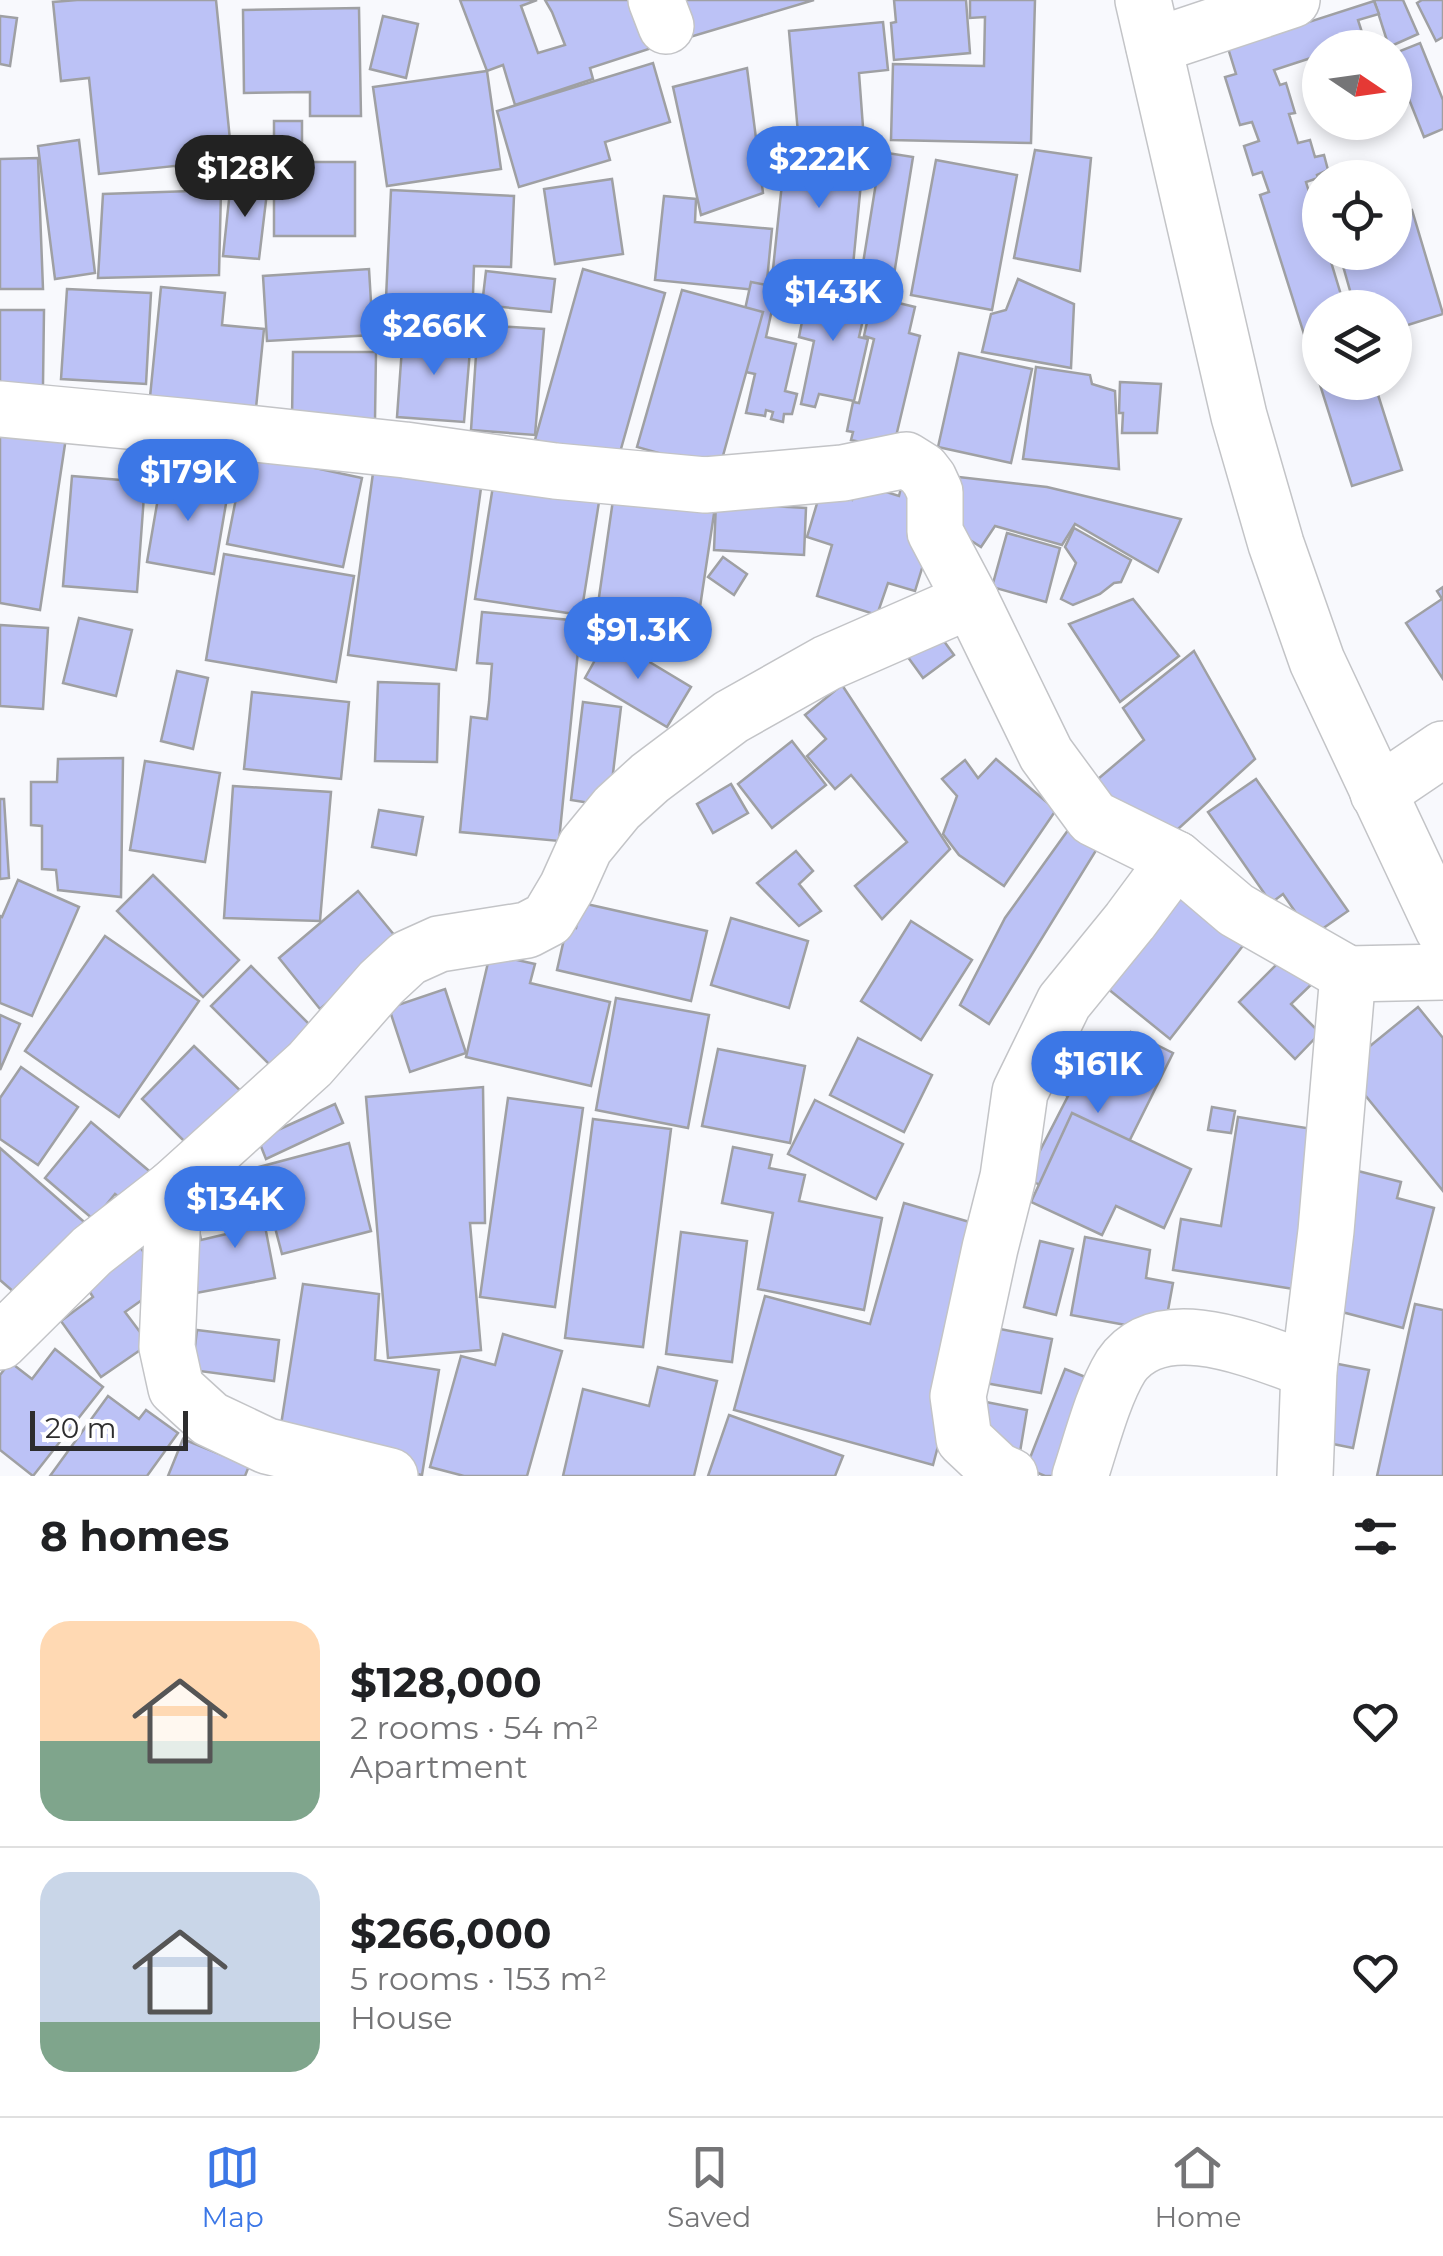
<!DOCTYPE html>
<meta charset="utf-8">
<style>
body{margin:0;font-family:Montserrat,sans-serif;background:#f6f6f6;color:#202124;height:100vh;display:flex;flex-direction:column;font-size:38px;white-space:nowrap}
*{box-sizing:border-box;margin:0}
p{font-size:32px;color:#757577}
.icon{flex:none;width:55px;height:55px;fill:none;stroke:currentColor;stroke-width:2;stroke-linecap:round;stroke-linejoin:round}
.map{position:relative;height:1476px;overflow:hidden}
.side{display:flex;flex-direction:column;background:#fff;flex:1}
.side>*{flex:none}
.needle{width:65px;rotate:103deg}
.buttons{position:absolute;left:1302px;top:30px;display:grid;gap:20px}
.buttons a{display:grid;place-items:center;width:110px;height:110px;border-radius:50%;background:#fff;box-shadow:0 5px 15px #0003;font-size:50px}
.scale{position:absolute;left:30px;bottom:25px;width:158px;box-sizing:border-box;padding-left:10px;border:5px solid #2d2d2e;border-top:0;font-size:28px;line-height:35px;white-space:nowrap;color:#2d2d2e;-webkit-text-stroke:8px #fff;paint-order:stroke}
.price{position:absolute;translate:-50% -85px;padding:0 22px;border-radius:35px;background:#3c77e6;color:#fff;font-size:32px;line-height:65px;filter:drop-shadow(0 2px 5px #0008)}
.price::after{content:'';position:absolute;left:50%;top:60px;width:30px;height:22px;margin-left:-15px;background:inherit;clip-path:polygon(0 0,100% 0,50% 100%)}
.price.selected{background:#222;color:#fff}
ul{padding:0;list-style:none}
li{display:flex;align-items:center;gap:30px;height:250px;padding:0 40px}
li+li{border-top:2px solid #e0e0e0}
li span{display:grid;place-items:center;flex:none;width:280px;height:200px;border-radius:30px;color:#555}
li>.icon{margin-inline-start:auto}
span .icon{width:120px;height:120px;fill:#fffc;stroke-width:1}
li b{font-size:42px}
h2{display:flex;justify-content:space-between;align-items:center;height:120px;padding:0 40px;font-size:42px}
.tab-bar{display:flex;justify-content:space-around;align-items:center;height:140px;border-top:2px solid #e0e0e0;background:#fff;font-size:28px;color:#757577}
.tab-bar a{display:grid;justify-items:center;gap:5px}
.tab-bar .selected{color:#3c77e6}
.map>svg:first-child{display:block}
</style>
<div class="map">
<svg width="1443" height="1476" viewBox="0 0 1443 1476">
<rect width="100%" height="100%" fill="#f8f9fd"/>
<g fill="#bcc2f6" stroke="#9fa0a3" stroke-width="2.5">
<path d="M77,0H216L232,160L99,174L89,78L61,81L53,2Z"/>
<path d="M460,0H537L521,6L538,53L565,45L552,12L545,0H643L658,46L590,68L593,79L515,105L503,65L487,71Z"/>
<path d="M669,0H814L680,40Z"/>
<path d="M894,0H966L970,53L894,60L891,23L896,22Z"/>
<path d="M970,0H1035L1031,143L891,140L893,64L984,66L985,17L970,18Z"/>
<path d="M1374,0H1403L1418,34L1389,47Z"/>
<path d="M1422,0H1443V37L1436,41L1417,3Z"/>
<path d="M1374,1L1379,14L1358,20L1367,48H1320V55L1274,70L1280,85L1286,83L1295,113L1289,114L1298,143L1310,140L1315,157L1324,155L1328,170L1317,175L1318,178L1306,182L1320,228V252H1328L1345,308H1320V382H1374L1402,470L1352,486L1260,195L1269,192L1262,172L1253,175L1244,146L1259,141L1252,122L1240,125L1225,77L1236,74L1228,48Z"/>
<path d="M359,8L361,116H310V92L244,93L243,10Z"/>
<path d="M0,16L17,18L10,66L0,64Z"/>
<path d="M383,16L418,24L406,78L370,69Z"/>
<path d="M883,22L888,70L859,73L863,127L798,133L789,31Z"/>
<path d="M1420,43L1443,100V129L1424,137L1395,64V53Z"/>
<path d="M653,63L670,122L605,142L610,160L519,187L497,111Z"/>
<path d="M747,68L763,193L701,215L673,87Z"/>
<path d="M487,71L501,169L387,186L373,87Z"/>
<path d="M274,121H302V162H355V236H274Z"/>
<path d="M79,140L95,273L55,279L38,146Z"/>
<path d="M786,145L864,152L852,276L773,269Z"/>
<path d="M1035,150L1091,158L1080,271L1014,258Z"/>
<path d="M881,152L913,157L892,287L860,282Z"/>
<path d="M38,158L43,289H0V159Z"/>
<path d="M936,160L1017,175L992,310L911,295Z"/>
<path d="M612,179L623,254L555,264L544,189Z"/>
<path d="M231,181L268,184L259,259L223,256Z"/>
<path d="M221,190L219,275L98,278L103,194Z"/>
<path d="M391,190L514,196L511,267L474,266L472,323L385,320Z"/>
<path d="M664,196L696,199L695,222L772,229L766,291L655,280Z"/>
<path d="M1412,210L1443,314L1395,329V308H1355L1339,252H1395V215Z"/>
<path d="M369,269L373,335L267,341L263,276Z"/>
<path d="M583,269L665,293L617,463L535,440Z"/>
<path d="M486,271L555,279L551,312L482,305Z"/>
<path d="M1018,279L1074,304L1071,368L982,352L991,314L1006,310Z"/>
<path d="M751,282L777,287L766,337L796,344L785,391L797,394L792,414H784L783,422L771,419L773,412L766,410L765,416L746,413L755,374L732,369Z"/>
<path d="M782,285L803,289L797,319L777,315Z"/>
<path d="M809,286L868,298L859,337L868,339L854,401L819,394L815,407L801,404L814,341L799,337Z"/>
<path d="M161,287L225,293L222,325L264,329L256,408L150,397Z"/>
<path d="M67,289L151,293L146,384L61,379Z"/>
<path d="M682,290L763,312L719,470L637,447Z"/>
<path d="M882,299L915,307L909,333L920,336L893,449L851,440L853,432L847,431L853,402L859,403L874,339L864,336L871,304L880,306Z"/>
<path d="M0,310H44L43,385L0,386Z"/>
<path d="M478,325L544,329L535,435L471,430Z"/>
<path d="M403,334L471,338L464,422L397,417Z"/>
<path d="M293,352H376L375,420L292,419Z"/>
<path d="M959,353L1032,369L1011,463L938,447Z"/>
<path d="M1036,367L1090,375L1092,384L1115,391L1119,469L1023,459Z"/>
<path d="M1120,382L1161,384L1157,433H1122L1123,413H1119Z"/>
<path d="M0,421L67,431L40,610L0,603Z"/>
<path d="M245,453L362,478L343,567L227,544Z"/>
<path d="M373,473L481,488L456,670L348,655Z"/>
<path d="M162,475L229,486L214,574L147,562Z"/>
<path d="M941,475L1047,487L1181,519L1158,572L1075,524L1062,545L995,526L981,547L937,519Z"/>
<path d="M72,476L145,482L137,592L63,586Z"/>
<path d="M857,483L899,496L902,484L934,512L927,552L915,591L888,583L877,615L817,596L832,545L807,537L821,490L852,500Z"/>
<path d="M493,486L599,502L581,615L475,599Z"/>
<path d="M614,493L715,507L697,627L597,611Z"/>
<path d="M716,503L806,508L804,555L714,550Z"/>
<path d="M1074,528L1131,560L1121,582L1114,583L1100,594L1073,605L1061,599L1076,563L1065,547Z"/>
<path d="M1007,533L1060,548L1046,602L992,587Z"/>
<path d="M224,554L354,576L336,682L206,660Z"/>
<path d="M723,557L747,574L734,595L708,577Z"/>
<path d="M1443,587V679L1406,623L1442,599L1437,591Z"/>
<path d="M1133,599L1179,656L1120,702L1069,624Z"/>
<path d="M482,612L581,621L559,841L460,832L471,717L487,719L489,702L492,664L477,663Z"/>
<path d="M79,618L132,630L116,696L63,683Z"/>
<path d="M928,619L954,655L923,678L897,642Z"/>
<path d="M0,625L48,628L43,709L0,706Z"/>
<path d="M608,637L691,687L667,727L585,678Z"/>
<path d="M1194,651L1255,759L1156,849L1092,784L1144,740L1123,708Z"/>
<path d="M177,671L208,678L193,749L161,741Z"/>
<path d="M378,682L439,684L437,762L375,761Z"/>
<path d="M842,685L950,849L882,919L855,886L907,842L851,775L835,789L807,756L826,739L805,715Z"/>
<path d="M252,692L349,702L341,779L244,769Z"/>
<path d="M583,702L621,707L609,806L571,800Z"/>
<path d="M792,741L826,785L772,828L738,784Z"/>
<path d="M123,758L121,897L58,890L56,870L42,869V826L31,825V782H57L58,759Z"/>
<path d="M996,759L1056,810L1004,886L959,855L943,834L957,796L942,779L965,760L978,778Z"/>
<path d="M145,761L220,773L205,862L130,850Z"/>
<path d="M1256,779L1348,911L1312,936L1283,894L1271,903L1208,812Z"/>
<path d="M731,784L748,813L713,833L697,804Z"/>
<path d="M233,786L331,792L320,921L224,918Z"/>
<path d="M0,799H4L9,878L0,879Z"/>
<path d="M379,810L423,817L416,855L372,847Z"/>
<path d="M1071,826L1100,844L989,1024L960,1005L1005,918Z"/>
<path d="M796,851L813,871L799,884L821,911L799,926L757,883Z"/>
<path d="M153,875L239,960L203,997L117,911Z"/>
<path d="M18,880L79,907L32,1016L0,1003V916L2,917Z"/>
<path d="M1181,883L1249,938L1170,1039L1102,984Z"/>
<path d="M358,891L400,942L320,1009L279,958Z"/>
<path d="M582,903L707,931L691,1001L557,970L567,926L576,928Z"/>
<path d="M731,918L808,941L789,1008L711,985Z"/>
<path d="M911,921L972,960L921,1040L861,1001Z"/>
<path d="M105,936L199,1001L119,1117L25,1051Z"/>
<path d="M1289,952L1317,979L1291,1004L1320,1033L1295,1059L1239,1002Z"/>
<path d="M490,954L535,964L530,983L610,1002L591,1086L466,1057Z"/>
<path d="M251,966L320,1035L280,1075L211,1006Z"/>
<path d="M445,989L466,1053L410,1072L389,1008Z"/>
<path d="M616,998L709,1015L688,1128L596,1110Z"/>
<path d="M1418,1007L1443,1038V1191L1343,1068Z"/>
<path d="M0,1015L20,1024L0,1070Z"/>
<path d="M1131,1032L1173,1053L1094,1212L1026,1178L1068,1096L1055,1090L1083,1034L1121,1053Z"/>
<path d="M858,1038L932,1075L904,1132L830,1095Z"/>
<path d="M194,1046L248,1098L195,1152L142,1099Z"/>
<path d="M718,1049L805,1066L790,1143L702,1126Z"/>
<path d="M21,1067L78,1107L38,1165L0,1139V1098Z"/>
<path d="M483,1087L485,1223H470L481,1350L388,1358L366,1097Z"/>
<path d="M508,1098L583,1108L555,1307L480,1297Z"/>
<path d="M815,1100L903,1144L876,1199L788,1154Z"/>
<path d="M335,1104L343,1123L266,1159L258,1139Z"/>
<path d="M1212,1107L1235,1111L1231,1133L1208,1130Z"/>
<path d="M1072,1113L1191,1169L1164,1228L1116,1206L1102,1235L1031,1202Z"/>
<path d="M1238,1117L1325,1131L1300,1290L1173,1270L1181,1219L1221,1226Z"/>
<path d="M593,1119L671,1129L643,1347L565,1338Z"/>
<path d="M91,1122L154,1175L130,1205L115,1194L94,1220L45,1178Z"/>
<path d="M349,1143L371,1231L282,1254L259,1167Z"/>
<path d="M733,1147L772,1155L769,1168L805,1175L799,1201L882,1218L864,1310L758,1289L773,1213L722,1203Z"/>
<path d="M0,1148L91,1228L30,1306L0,1280Z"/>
<path d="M1354,1170L1401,1182L1397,1198L1434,1208L1403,1328L1319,1306Z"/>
<path d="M259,1195L275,1278L191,1294L198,1225L201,1240L235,1232L229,1200Z"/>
<path d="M904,1203L973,1223L972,1317L933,1465L734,1410L765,1296L870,1324Z"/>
<path d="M681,1232L747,1241L732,1362L666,1354Z"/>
<path d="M1085,1237L1150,1250L1146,1278L1173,1283L1164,1332L1071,1315Z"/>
<path d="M1040,1241L1073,1249L1056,1315L1024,1307Z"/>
<path d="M140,1247L166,1283L125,1312L149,1344L101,1377L61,1321L93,1297L86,1286Z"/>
<path d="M303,1284L379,1294L375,1360L439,1370L422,1475L278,1444Z"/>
<path d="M1415,1304L1443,1310V1476H1377Z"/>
<path d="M995,1328L1052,1339L1041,1393L985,1383Z"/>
<path d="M197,1330L279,1340L274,1381L192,1370Z"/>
<path d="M503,1334L562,1351L527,1476H464L430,1467L461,1356L495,1365Z"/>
<path d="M55,1349L103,1387L33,1476L0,1450V1375L10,1362L32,1379Z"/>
<path d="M1333,1363L1369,1370L1353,1448L1318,1441Z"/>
<path d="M658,1367L717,1381L694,1476H563L583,1389L649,1406Z"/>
<path d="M1065,1369L1106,1385L1071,1476H1045L1026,1468Z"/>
<path d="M108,1396L139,1419L146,1410L178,1433L147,1476H50Z"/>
<path d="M986,1402L1027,1410L1020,1452L978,1444Z"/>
<path d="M729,1415L843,1456L835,1476H708Z"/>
<path d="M183,1439L249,1466L245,1476H168Z"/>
</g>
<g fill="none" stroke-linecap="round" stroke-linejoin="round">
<defs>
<g id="street">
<path d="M656,0L666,26"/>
<path d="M1154,46L1292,0"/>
<path d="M0,409L191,427L405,450L555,471L705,485L843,473L906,460L922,470L929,479L935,492V532L971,600L1046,754L1093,818L1176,859L1236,910L1348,974L1443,972"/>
<path d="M1378,793L1443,749"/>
<path d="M174,1187L167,1347L176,1388L210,1419L267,1446L390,1476"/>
<path d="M0,1342L92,1251L174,1187L310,1064L381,983L408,958L439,944L527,930L548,919L567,887L585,847L617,808L650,778L731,717L827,663L971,600"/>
<path d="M1010,1476L997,1470L964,1439L958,1396L990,1248L1008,1177L1020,1092L1064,1002L1130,921L1176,859"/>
<path d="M1080,1476C1091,1443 1103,1395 1121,1366C1161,1308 1258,1352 1309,1370"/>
<path d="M1305,1476L1309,1370L1326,1231L1348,974"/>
</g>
<path id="primary" d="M1143,0L1239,416L1276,544L1317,661L1443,929"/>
</defs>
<use href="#street" stroke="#c3c4c7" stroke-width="58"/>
<use href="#primary" stroke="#c3c4c7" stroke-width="58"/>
<use href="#street" stroke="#fff" stroke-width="55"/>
<use href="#primary" stroke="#fff" stroke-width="55"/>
</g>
</svg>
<div class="buttons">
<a><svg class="needle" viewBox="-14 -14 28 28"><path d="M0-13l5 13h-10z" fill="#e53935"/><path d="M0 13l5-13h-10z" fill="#757577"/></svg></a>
<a><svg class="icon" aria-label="locate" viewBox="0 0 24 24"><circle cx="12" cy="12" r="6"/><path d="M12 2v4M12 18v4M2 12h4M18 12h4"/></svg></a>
<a><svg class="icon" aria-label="layers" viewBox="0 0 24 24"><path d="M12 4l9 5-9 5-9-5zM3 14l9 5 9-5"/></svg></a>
</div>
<div class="scale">20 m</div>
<b class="price" style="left:819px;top:211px">$222K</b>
<b class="price selected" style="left:245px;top:220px">$128K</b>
<b class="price" style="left:833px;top:344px">$143K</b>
<b class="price" style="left:434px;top:378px">$266K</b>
<b class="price" style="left:188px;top:524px">$179K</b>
<b class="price" style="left:638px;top:682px">$91.3K</b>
<b class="price" style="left:1098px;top:1116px">$161K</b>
<b class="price" style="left:235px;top:1251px">$134K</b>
</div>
<section class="side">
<h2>8 homes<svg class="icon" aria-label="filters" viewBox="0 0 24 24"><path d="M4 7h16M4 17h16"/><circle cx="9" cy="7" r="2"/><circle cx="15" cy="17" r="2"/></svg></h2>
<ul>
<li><span style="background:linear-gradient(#ffd9b3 60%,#7fa58c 0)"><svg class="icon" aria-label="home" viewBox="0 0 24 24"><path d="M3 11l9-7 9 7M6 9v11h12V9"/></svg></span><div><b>$128,000</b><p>2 rooms · 54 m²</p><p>Apartment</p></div><svg class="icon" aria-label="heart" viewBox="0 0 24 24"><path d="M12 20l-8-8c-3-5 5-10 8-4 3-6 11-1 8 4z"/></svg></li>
<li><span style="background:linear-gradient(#c9d6e8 75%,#7fa58c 0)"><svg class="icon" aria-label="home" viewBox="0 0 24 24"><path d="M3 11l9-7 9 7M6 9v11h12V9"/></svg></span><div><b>$266,000</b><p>5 rooms · 153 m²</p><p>House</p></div><svg class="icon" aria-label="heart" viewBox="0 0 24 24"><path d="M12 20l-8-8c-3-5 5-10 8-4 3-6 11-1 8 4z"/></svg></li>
</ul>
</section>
<nav class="tab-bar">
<a class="selected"><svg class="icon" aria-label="map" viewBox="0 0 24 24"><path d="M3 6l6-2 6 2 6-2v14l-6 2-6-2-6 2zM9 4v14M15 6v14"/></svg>Map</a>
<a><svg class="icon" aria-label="saved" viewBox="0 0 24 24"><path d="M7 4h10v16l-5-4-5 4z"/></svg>Saved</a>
<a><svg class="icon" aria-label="home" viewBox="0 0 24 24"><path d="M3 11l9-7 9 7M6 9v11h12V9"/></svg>Home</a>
</nav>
